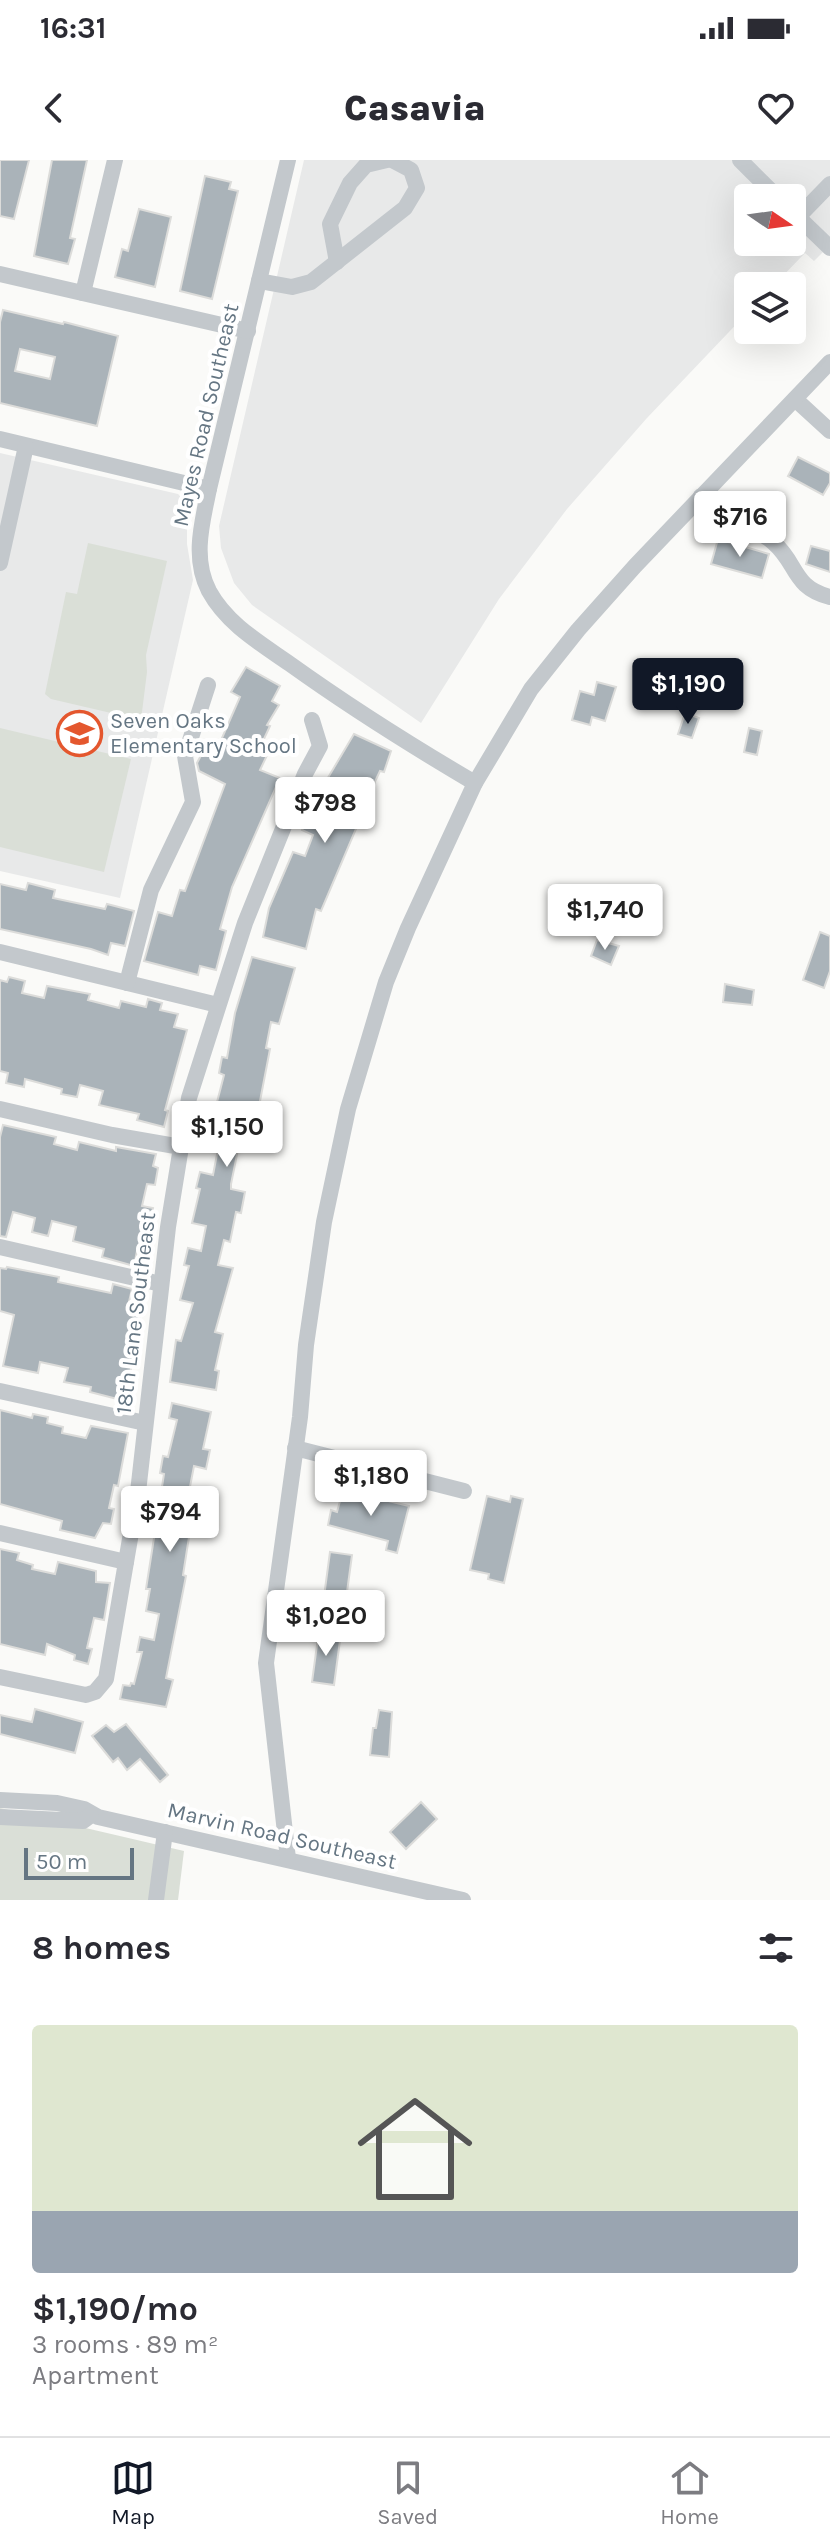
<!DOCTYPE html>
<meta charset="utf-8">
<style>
body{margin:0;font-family:Karla,sans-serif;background:#f2f2f3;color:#2b2b33;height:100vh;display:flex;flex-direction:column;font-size:30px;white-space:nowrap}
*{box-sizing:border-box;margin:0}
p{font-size:26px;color:#7c7c81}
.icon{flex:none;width:44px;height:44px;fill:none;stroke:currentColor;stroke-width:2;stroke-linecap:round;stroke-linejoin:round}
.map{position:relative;height:1740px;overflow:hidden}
.drawer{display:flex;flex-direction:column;background:#fff;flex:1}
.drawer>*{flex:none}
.needle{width:52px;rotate:103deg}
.tools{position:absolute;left:734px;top:24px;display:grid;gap:16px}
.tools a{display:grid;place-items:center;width:72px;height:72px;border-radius:8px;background:#fff;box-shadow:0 8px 32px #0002;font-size:40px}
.scale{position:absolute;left:24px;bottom:20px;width:110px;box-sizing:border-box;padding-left:8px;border:4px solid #657683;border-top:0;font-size:22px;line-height:28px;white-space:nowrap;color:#657683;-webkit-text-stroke:6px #fff;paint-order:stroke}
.price{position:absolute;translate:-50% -68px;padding:0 18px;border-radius:8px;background:#fff;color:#222;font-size:26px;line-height:52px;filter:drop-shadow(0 2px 4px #0008)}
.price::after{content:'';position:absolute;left:50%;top:48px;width:24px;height:18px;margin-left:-12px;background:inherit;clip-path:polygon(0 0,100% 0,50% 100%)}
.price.on{background:#111827;color:#fff}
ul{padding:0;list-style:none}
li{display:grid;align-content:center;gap:16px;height:424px;padding:0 32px}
li span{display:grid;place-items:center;height:248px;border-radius:8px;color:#555}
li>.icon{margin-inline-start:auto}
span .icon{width:144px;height:144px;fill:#fffc;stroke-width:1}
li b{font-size:34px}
h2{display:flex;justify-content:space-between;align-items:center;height:96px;padding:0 32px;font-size:34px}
.status{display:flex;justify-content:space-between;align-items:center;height:56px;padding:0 40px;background:#fff;direction:ltr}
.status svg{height:22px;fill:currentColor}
header{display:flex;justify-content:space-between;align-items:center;height:104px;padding:0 32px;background:#fff;font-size:36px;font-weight:800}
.tabs{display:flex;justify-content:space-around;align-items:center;height:112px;border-top:2px solid #e1e1e2;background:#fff;font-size:22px;color:#7c7c81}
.tabs a{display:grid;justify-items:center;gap:4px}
.tabs .on{color:#111827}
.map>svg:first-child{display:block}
</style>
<div class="status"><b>16:31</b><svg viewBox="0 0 49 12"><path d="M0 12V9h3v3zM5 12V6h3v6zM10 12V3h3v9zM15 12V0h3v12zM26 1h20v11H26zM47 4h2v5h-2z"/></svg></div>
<header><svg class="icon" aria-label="back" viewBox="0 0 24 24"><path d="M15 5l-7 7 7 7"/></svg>Casavia<svg class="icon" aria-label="heart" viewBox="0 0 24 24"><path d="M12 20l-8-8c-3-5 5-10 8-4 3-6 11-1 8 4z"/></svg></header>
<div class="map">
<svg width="830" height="1740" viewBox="0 0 830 1740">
<rect width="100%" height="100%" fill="#fafaf8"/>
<g fill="#e8e9e9" fill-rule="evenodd">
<path d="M304,0H830V85L814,101L805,93L773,126H748V152L647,258L567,349L499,439L421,563L252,445L234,423L221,388L219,366ZM748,38H792V82H748Z"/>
<path d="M0,293L178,334L187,343V384L193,420L120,738L0,711Z"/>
</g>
<g fill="#dadfd7">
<path d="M88,383L167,401L146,495L147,512L141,560L51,539L45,534L66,432L77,434Z"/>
<path d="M0,568L131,599L104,712L0,687Z"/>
<path d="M0,1648L184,1691L178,1740H0Z"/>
</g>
<g fill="#aab3b9" stroke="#dcdcda" stroke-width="2" fill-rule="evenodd">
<path d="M0,0H29L14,59L0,56Z"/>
<path d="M52,0H87L70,78L75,79L68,104L34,96Z"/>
<path d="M205,16L231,22L229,29L238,31L212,139L180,131Z"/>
<path d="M139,49L171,57L155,127L115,117L122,89L128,91Z"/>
<path d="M3,150L63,164L64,162L118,176L97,266L0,243V162ZM20,189L55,197L50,219L15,211Z"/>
<path d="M798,297L830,313V323L823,335L788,316Z"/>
<path d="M718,379L769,394L762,418L711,404Z"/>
<path d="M811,386L830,391V412L806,404Z"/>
<path d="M246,507L280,526L272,541L279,545L267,565L270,566L262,583L271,587L260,610L280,618L232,727L220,769L226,771L216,810L200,806L198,815L144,801L158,752L172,756L180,730L185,731L225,624L199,611L197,603L205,588L215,594L240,537L231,532Z"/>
<path d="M597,522L616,527L605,561L592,557L590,565L572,560L580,531L594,535Z"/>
<path d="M685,553L699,558L692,578L678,574Z"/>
<path d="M749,568L762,571L757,595L744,592Z"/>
<path d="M354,574L391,591L384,612L380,611L364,645L369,647L364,659L361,657L321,751L316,749L306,789L263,777L269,748L293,692L305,696L313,675L302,670L308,656L314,659L320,645L330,649L340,628L326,621Z"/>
<path d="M28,723L55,730L53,738L105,749L107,744L134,751L125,786L111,783L108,795L91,789L0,769V724L26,730Z"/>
<path d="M820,772L830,776V811L824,828L803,820Z"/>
<path d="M597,780L619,786L611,805L591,796Z"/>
<path d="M252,797L295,808L279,864L271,862L266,888L270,889L256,962L244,960L231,1024V1029L245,1032L241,1053L236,1052L230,1082L224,1080L218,1105L233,1108L215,1172L223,1174L215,1210L219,1211L216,1230L170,1222L176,1180L181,1181L193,1143L180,1140L189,1106L184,1105L188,1088L201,1091L206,1066L192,1063L200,1029L196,1028L200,1012L213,1015L218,989L204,986L208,967L212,946H216L224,915L219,913L222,897L227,898L235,853Z"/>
<path d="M9,817L25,821L22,833L44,838L47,826L90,834L88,840L119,848L121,841L146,847L148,839L162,843L160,850L178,854L174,867L187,870L165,950L168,951L164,967L137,960L139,954L99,945L103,931L80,925L77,937L61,934L62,929L25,919L24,927L6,923L8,913L0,911V820L7,822Z"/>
<path d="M725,824L754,830L752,845L723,842Z"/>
<path d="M3,965L56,977L54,984L77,990L79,982L116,991V987L156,994L153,1006L158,1008L155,1025L147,1024L142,1046L153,1048L149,1073L146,1088L138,1086L134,1106L102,1097L104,1089L73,1081L76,1067L52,1061L48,1076L32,1072L35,1058L13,1052L6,1077L0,1076V977Z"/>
<path d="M7,1107L59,1117L58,1122L111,1133L113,1124L132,1129L128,1146L142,1149L130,1186L136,1188L126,1229L132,1231L129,1242L90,1232L91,1227L64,1222L68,1208L40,1202L38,1213L3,1206L14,1155L0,1151V1108L6,1109Z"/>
<path d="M172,1243L211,1252L203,1289L210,1290L206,1309L194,1306L188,1337L195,1339L183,1415L186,1416L166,1518L173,1520L166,1547L120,1539L123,1525L130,1526L131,1523L134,1524L142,1492H137L140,1477L154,1480L159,1454L146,1451L150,1429H146L164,1314L160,1313L163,1296L168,1297L177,1260L169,1258Z"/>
<path d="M0,1250L32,1258L33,1254L48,1257L47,1263L63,1267L62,1273L86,1278L91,1266L128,1273L118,1326L114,1325L109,1348L114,1349L111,1364L103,1363L95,1378L60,1370L62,1361L0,1344Z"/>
<path d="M343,1330L409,1346L397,1393L386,1390L388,1381L328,1365L331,1350L337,1352Z"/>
<path d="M487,1336L510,1342L511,1336L523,1339L504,1423L488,1419L489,1414L470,1410Z"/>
<path d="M0,1389L19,1393L17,1400L33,1405L32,1409L55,1414L58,1402L96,1411V1422L110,1423L104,1460L94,1458L87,1488L92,1489L88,1504L74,1500L75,1495L47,1484L45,1495L0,1484Z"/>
<path d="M330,1392L352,1395L345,1447L323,1444Z"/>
<path d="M319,1470L341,1473L334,1525L312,1522Z"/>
<path d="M35,1549L83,1562L75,1593L0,1574V1555L32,1562Z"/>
<path d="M379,1550L392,1552L389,1597L370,1595L373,1568H376Z"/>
<path d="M126,1564L168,1615L160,1622L140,1599L127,1610L118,1598L113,1602L92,1576L106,1565L114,1572Z"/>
<path d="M421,1642L437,1659L406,1689L390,1672Z"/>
</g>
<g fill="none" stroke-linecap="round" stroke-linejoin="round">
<g stroke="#c3c8cc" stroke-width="16">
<path d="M288,0L209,329C202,363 192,398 209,431C227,464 260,483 290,504C350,547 412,586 475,623"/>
<path d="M740,0L778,38"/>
<path d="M792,51L798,57L830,24"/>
<path d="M798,57L830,88"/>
<path d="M337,102L330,64L350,23L366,5L387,0"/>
<path d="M0,114L248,171"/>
<path d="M259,121L292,127L311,122L405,48L417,28L411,10L392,0"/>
<path d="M83,133L115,0"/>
<path d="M795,239L830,271"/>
<path d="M0,279L209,329"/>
<path d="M701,336C713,344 724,354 737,361C750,368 763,373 774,383C798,404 792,427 830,437"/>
<path d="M0,403L26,286"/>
<path d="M0,792L218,845"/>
<path d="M127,823L151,730L193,642L185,596L208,525"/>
<path d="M0,949L112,975L181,987"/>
<path d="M0,1087L161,1124"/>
<path d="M0,1231L145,1263"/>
<path d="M295,1288L464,1331"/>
<path d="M0,1373L126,1402"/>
<path d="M0,1517L86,1535L95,1532L106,1519L138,1332L168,1067L189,938L245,763L305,614L320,586L312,560"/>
<path d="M0,1640L57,1643L84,1649L98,1657L463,1740"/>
<path d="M0,1657L83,1661L91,1655"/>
<path d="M288,1699L266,1503L300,1257L306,1185L324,1062L348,949L386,822L408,768L475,623L531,529L578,470L635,406L830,202"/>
<path d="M156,1740L165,1672"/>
</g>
</g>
<defs>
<symbol id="school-ring" viewBox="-11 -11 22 22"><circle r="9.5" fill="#fff" stroke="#e4572e" stroke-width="1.5"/><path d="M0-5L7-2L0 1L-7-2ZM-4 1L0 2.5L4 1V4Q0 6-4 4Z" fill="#e4572e"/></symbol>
</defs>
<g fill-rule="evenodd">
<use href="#school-ring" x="54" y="548" width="51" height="51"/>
</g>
<g text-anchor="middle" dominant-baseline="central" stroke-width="8" stroke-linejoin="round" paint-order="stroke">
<g font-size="22" fill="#657683" stroke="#fff">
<text transform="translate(206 255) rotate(-77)">Mayes Road Southeast</text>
<text transform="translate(136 1153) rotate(-83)">18th Lane Southeast</text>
<text transform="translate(282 1676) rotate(13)">Marvin Road Southeast</text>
</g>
<g font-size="22" fill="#657683" stroke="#fff" text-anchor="start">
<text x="110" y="561">Seven Oaks<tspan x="110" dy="25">Elementary School</tspan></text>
</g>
</g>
</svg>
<div class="tools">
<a><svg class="needle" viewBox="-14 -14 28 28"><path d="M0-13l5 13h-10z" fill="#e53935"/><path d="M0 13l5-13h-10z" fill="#7c7c81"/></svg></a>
<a><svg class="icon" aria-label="layers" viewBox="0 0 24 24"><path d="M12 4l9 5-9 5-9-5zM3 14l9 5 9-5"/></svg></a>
</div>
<div class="scale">50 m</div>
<b class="price" style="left:740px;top:399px">$716</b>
<b class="price on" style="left:688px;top:566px">$1,190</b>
<b class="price" style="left:325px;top:685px">$798</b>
<b class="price" style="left:605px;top:792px">$1,740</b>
<b class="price" style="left:227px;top:1009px">$1,150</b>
<b class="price" style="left:371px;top:1358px">$1,180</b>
<b class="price" style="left:170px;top:1394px">$794</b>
<b class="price" style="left:326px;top:1498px">$1,020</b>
</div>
<section class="drawer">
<h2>8 homes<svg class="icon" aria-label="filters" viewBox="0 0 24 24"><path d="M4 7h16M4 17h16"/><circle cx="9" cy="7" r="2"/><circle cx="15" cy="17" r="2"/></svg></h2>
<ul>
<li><span style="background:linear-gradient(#dfe7d0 75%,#9aa5b1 0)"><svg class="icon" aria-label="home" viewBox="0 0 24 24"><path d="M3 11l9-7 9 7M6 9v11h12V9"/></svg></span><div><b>$1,190/mo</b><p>3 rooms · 89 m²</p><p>Apartment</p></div></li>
</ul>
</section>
<nav class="tabs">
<a class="on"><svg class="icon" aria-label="map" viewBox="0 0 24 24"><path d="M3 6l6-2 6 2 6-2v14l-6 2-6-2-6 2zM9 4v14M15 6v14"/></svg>Map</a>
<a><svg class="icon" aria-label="saved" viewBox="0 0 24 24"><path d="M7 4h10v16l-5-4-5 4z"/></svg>Saved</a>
<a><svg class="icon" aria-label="home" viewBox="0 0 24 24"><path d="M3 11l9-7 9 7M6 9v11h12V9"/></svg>Home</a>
</nav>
